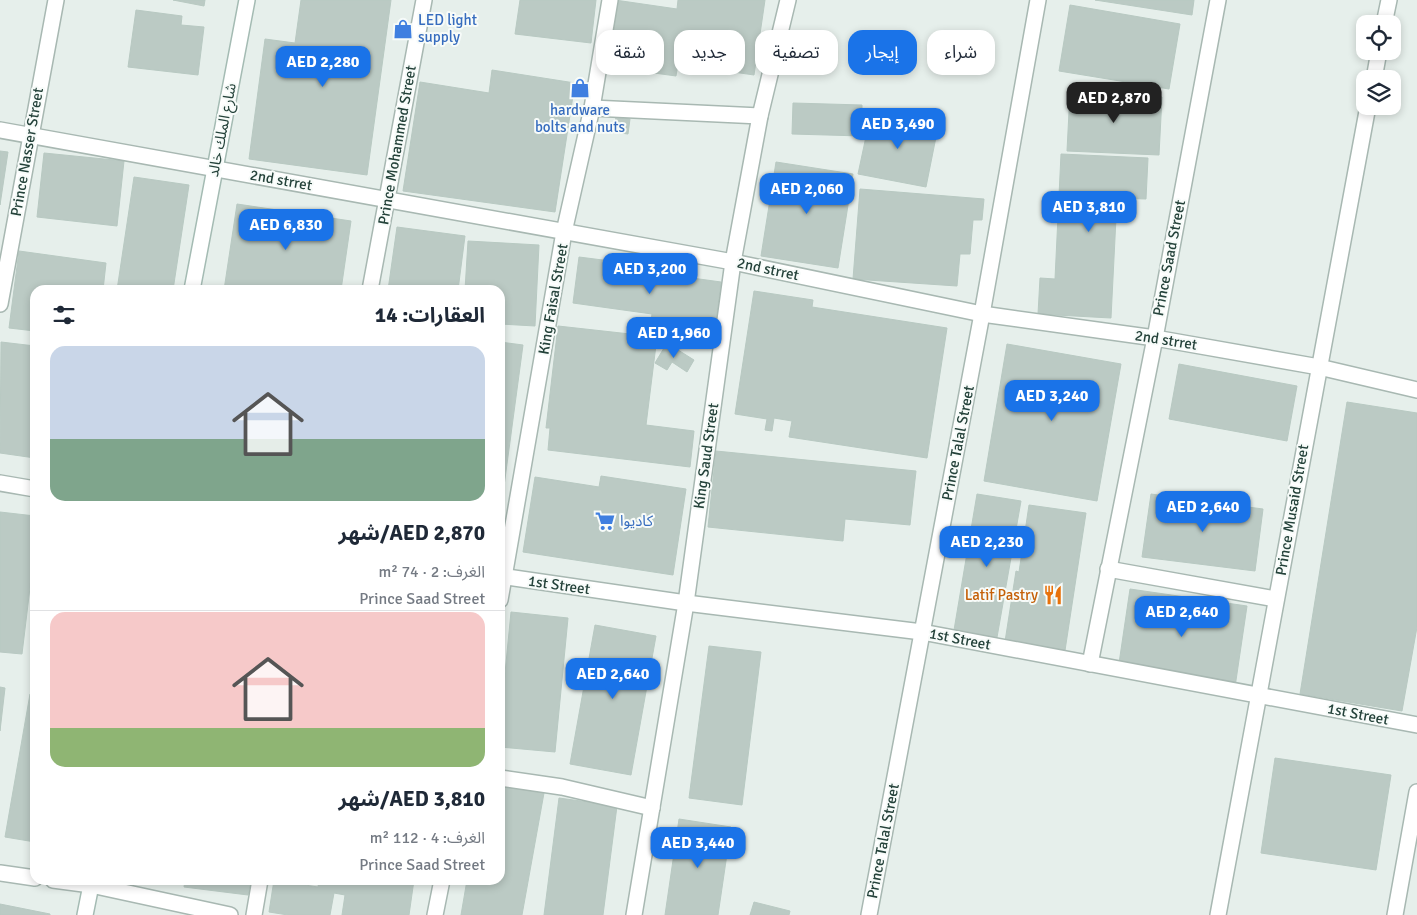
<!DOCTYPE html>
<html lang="ar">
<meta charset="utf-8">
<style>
body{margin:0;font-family:Signika,"Noto Sans Arabic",sans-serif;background:#f6f6f7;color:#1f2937;direction:rtl;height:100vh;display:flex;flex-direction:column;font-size:19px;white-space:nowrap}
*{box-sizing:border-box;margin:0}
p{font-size:16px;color:#747a83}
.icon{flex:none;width:28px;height:28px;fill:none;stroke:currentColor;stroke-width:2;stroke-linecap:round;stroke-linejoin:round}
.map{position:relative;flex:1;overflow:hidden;direction:ltr}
.details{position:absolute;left:30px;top:285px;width:475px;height:600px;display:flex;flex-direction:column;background:#fff;border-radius:15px;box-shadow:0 2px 8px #0003;direction:rtl}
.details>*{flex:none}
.top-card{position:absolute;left:520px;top:30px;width:475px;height:45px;direction:rtl;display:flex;gap:10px}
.fabs{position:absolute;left:1356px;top:15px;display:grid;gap:10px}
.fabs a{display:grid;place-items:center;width:45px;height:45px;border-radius:10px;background:#fff;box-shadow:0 2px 8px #0003;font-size:25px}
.price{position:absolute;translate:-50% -42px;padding:0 11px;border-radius:10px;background:#1a73e8;color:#fff;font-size:16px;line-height:32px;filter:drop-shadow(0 1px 2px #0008)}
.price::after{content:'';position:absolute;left:50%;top:30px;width:15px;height:11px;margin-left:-8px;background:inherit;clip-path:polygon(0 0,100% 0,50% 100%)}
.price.on{background:#222;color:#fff}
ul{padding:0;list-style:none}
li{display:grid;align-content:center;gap:10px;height:265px;padding:0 20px}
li+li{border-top:1px solid #e0e1e3}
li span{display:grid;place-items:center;height:155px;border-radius:15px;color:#555}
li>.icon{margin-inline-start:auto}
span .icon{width:90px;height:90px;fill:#fffc;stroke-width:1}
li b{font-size:21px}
h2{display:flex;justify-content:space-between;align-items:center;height:60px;padding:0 20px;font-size:21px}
.chip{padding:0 18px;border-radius:15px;background:#fff;box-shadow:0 2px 8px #0003;font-size:18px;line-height:45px}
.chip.on{background:#1a73e8;color:#fff}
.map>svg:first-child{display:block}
</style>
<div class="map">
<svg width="1417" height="915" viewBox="0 0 1417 915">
<rect width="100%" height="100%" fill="#e6efeb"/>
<g fill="#bbcac4" stroke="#b8c9c2">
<path d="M173,0H205L204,6Z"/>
<path d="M301,0H391L367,175L249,159L265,39L295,43Z"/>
<path d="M520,0H596L591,43L515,34Z"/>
<path d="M615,0L677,9L678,0H765L754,75L678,64L676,76L603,66Z"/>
<path d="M1095,0H1194L1192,15Z"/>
<path d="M1070,5L1180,24L1169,89L1059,71Z"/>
<path d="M136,10L182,16L181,25L204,27L198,75L128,67Z"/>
<path d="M492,70L575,83L555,212L403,191L420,82L489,93Z"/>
<path d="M1070,92L1162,97L1159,155L1067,151Z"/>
<path d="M793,103L862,105V136L792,134Z"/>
<path d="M871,113L938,127L926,187L858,174Z"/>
<path d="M616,117L630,119L628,134L613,132Z"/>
<path d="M0,151L8,152L0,205Z"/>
<path d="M44,153L124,161L117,226L37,217Z"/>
<path d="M1061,154L1148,158L1146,199L1117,198L1111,318L1038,314L1040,278L1055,279Z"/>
<path d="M776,162L853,174L838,268L761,256Z"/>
<path d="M134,177L189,185L173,290H117Z"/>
<path d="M860,189L984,199L982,220H973L970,254H960L957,286L853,279Z"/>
<path d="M237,204L351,221L341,290H224Z"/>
<path d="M397,227L465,236L458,290H388Z"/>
<path d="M468,241L539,245L535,326L500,324V290H465Z"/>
<path d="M19,251L106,263L103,290H35V331L9,328Z"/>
<path d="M579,257L634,264V270L721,282L714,336L650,328L652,314L573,303Z"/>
<path d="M754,291L813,300L812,307L947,328L927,458L789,437L792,421L774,418L772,431L765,430L767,419L735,414Z"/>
<path d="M558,326L657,337L646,425L694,431L690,467L548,450L550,428H546Z"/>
<path d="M1,342L35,346V458L0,453Z"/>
<path d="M500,342L523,345L500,516Z"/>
<path d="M667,343L694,360L687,372L672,362L667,370L655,363Z"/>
<path d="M1007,344L1121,364L1097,501L984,481Z"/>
<path d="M1179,364L1297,386L1287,441L1169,419Z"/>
<path d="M1347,402L1417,413V627L1402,711L1300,694Z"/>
<path d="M716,451L916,471L910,525L845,519L843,541L708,527Z"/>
<path d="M601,476L686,489L673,575L523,552L535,477L599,487Z"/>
<path d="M977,494L1021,501L996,643L953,636Z"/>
<path d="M1151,494L1263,509L1255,571L1142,557Z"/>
<path d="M1029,505L1086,513L1064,657L1004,648L1016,571L1019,572Z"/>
<path d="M0,512L35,516V546L22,654L0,652Z"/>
<path d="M1130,589L1247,606L1235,687L1118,670Z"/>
<path d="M511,612L568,618L555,752L500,747V724Z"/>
<path d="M595,625L656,636L631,775L570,764Z"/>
<path d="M709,646L761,652L742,805L689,798Z"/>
<path d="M0,687L5,688L0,731Z"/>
<path d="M30,694L35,695V842L5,837Z"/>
<path d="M1275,758L1391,775L1376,870L1261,853Z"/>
<path d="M500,785L544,793L522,915H461L467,880H500Z"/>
<path d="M559,798L617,806L603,915H544Z"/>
<path d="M679,819L731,827L718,915H665Z"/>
<path d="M185,880H251L248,895L184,887Z"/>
<path d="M274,880H306L305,885L318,887L319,880H414L409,915H342L345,895L334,893L330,915H288L269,912Z"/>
<path d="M754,902L790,911L789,915H750Z"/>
<path d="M0,904L50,914V915H0Z"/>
</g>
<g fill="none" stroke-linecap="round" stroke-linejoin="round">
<defs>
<g id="street">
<path d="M1384,24L1389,0"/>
<path d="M1374,79L1379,51"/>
<path d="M592,108L760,116"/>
<path d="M0,130L733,262L982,314L1155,338L1319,367L1417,390"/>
<path d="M370,290L424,0"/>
<path d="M0,304L56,0"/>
<path d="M0,483L35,489"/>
<path d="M1108,569L1276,599"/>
<path d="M500,576L686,603L922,632L1417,725"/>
<path d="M500,600L564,232L592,108L610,0"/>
<path d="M1090,664L1155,338L1218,0"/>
<path d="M500,778L562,787L652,808"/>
<path d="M0,873L35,878"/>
<path d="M53,880L91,885L230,915"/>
<path d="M254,915L260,880"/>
<path d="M435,915L442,880"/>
<path d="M634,915L686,603L733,262L760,116L788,0"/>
<path d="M869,915L982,314L1038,0"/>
<path d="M1218,915L1368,106"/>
<path d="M1395,915L1417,792"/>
</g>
<g id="secondary">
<path d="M192,290L247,0"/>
<path d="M85,915L92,880"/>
</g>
</defs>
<use href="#street" stroke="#a8b8b2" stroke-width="18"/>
<use href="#secondary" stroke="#a4bbb3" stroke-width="18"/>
<use href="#street" stroke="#fff" stroke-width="15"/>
<use href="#secondary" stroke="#fff" stroke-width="15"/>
</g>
<defs>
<symbol id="shop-bare" viewBox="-9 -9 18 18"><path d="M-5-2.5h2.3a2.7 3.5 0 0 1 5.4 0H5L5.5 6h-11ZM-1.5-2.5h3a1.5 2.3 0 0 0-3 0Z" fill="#3f7fe0" stroke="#f7fbf9" stroke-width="2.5" paint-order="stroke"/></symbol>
<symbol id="supermarket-bare" viewBox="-9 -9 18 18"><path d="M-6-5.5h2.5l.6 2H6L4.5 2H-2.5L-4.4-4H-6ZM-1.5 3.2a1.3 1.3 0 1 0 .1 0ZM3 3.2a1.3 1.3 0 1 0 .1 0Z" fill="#3f7fe0" stroke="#f7fbf9" stroke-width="2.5" paint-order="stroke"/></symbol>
<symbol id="restaurant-bare" viewBox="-9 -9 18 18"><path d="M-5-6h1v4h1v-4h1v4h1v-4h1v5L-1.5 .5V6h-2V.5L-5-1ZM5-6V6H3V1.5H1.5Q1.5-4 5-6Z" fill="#e8710a" stroke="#f7fbf9" stroke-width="2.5" paint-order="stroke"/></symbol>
</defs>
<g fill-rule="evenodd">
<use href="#shop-bare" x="389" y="15" width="28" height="28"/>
<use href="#shop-bare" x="566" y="74" width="28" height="28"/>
<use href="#supermarket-bare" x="591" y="507" width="28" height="28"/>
<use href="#restaurant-bare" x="1039" y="581" width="28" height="28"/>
</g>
<g text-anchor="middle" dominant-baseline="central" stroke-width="4" stroke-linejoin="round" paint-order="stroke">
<g font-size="15" fill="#366cbe" stroke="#f7fbf9" text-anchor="start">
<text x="418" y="20">LED light<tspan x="418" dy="17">supply</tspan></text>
<text x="580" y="110" text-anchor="middle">hardware<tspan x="580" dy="17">bolts and nuts</tspan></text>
<text x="620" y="521">كاديوا</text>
</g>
<g font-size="15" fill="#24423a" stroke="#f7fbf9">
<text transform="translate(222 130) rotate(-79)">شارع الملك خالد</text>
<text transform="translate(397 145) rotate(-80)">Prince Mohammed Street</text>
<text transform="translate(27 152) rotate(-80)">Prince Nasser Street</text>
<text transform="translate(281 180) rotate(10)">2nd strret</text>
<text transform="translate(1169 258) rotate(-79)">Prince Saad Street</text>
<text transform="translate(768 269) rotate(12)">2nd strret</text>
<text transform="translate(553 299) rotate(-80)">King Faisal Street</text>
<text transform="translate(1166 340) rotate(9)">2nd strret</text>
<text transform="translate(958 443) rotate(-79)">Prince Talal Street</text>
<text transform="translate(706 456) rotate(-82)">King Saud Street</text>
<text transform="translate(1292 510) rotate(-80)">Prince Musaid Street</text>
<text transform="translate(559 585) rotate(8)">1st Street</text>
<text transform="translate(960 639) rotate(11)">1st Street</text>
<text transform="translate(1358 714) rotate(11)">1st Street</text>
<text transform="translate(883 841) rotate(-79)">Prince Talal Street</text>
</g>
<g font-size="15" fill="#c56008" stroke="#f7fbf9" text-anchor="end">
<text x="1038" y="595">Latif Pastry</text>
</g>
</g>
</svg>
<div class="fabs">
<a><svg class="icon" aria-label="locate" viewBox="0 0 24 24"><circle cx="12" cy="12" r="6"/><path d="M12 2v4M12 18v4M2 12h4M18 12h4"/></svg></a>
<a><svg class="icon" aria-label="layers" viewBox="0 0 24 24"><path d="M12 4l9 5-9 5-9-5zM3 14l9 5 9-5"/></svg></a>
</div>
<b class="price" style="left:323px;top:88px">AED 2,280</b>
<b class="price on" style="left:1114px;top:124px">AED 2,870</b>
<b class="price" style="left:898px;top:150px">AED 3,490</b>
<b class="price" style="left:807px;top:215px">AED 2,060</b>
<b class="price" style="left:1089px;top:233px">AED 3,810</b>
<b class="price" style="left:286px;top:251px">AED 6,830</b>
<b class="price" style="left:650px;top:295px">AED 3,200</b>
<b class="price" style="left:674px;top:359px">AED 1,960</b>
<b class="price" style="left:1052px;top:422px">AED 3,240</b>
<b class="price" style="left:1203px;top:533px">AED 2,640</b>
<b class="price" style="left:987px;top:568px">AED 2,230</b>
<b class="price" style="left:1182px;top:638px">AED 2,640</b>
<b class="price" style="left:613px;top:700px">AED 2,640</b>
<b class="price" style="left:698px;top:869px">AED 3,440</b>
<div class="top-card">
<a class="chip">شراء</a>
<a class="chip on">إيجار</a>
<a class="chip">تصفية</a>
<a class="chip">جديد</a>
<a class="chip">شقة</a>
</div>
<section class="details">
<h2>العقارات: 14<svg class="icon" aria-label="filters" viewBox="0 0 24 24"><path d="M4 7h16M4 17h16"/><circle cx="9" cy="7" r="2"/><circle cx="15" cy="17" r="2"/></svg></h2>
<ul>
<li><span style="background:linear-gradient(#c9d6e8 60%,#7fa58c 0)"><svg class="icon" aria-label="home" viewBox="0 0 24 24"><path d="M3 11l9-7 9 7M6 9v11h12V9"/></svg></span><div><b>AED 2,870/شهر</b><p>الغرف: 2 · 74 m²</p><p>Prince Saad Street</p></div></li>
<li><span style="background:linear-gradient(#f6c9c9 75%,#8fb573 0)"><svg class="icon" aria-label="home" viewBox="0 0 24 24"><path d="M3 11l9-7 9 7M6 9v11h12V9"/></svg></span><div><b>AED 3,810/شهر</b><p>الغرف: 4 · 112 m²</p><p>Prince Saad Street</p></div></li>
</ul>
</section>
</div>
